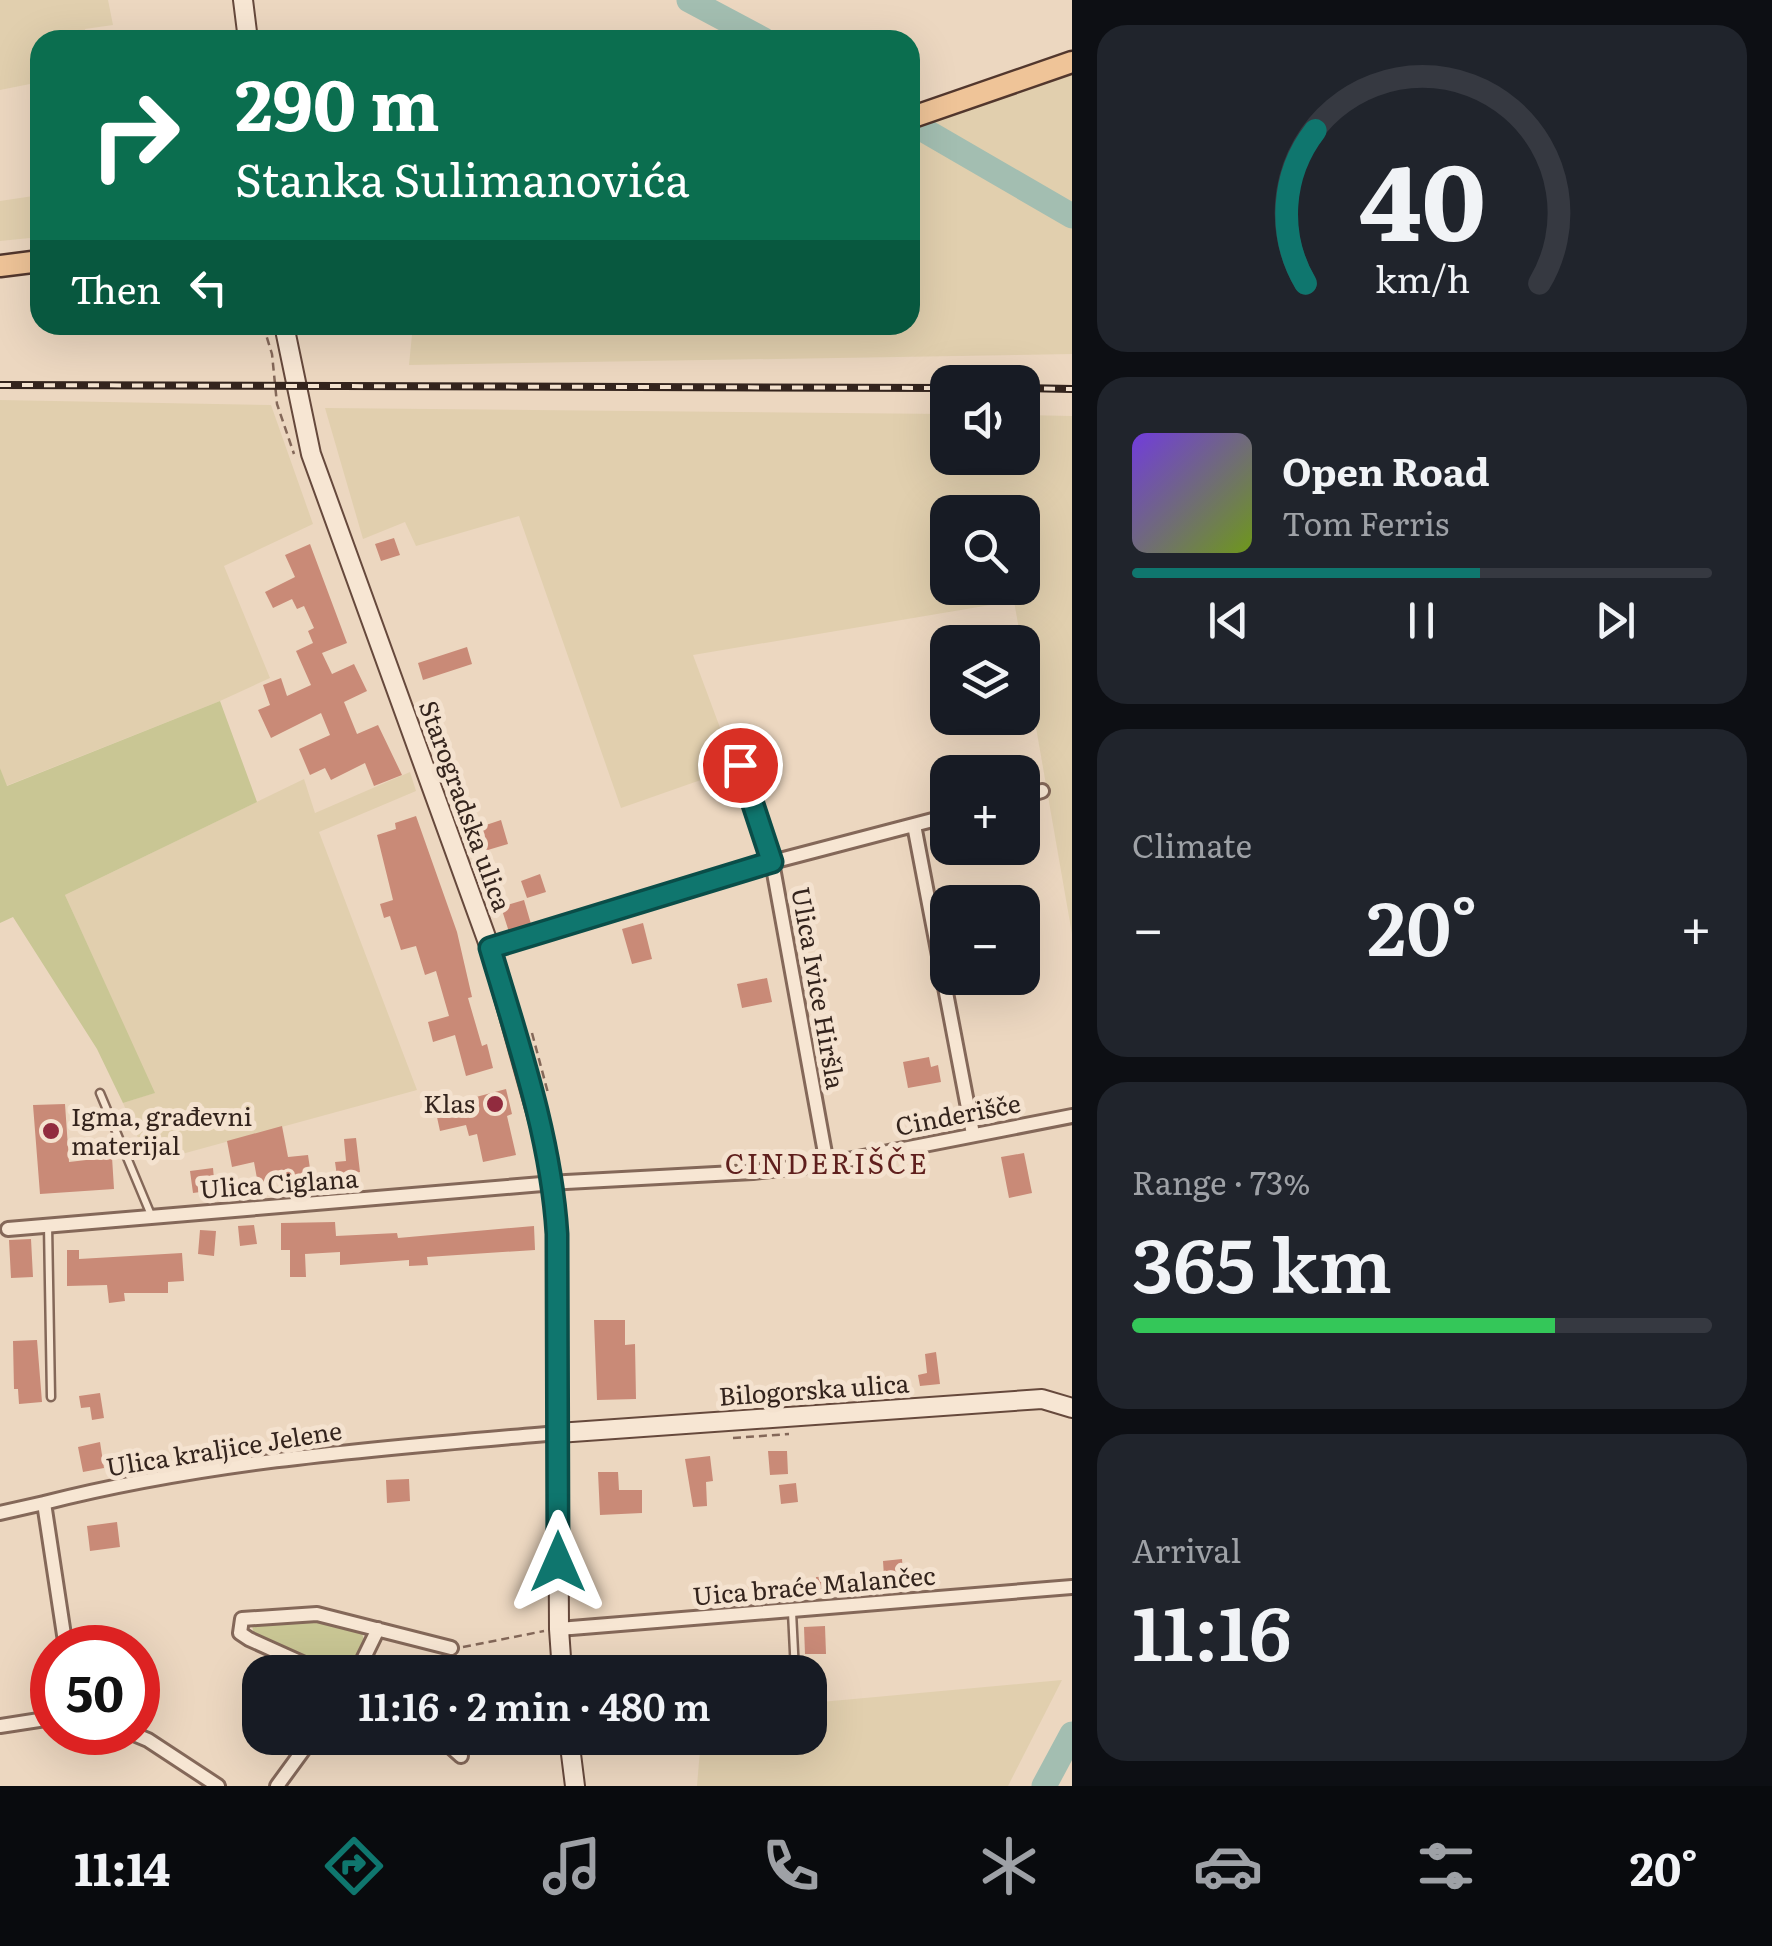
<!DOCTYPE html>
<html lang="en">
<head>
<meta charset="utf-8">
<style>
  :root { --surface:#171b24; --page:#20242c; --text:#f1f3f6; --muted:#9ea1a6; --line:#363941; --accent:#0f766e }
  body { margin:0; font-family:Literata,serif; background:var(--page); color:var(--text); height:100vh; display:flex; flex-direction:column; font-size:38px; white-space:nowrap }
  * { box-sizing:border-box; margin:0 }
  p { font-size:32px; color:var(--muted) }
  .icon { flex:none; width:55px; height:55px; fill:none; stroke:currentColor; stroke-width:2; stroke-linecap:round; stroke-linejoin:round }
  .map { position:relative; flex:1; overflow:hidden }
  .details { display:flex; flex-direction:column; gap:25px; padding:25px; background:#0d0f14; width:700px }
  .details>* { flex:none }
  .guide { position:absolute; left:30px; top:30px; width:890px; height:305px; border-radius:30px; box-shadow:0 10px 40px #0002; background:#0b6e4f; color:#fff; overflow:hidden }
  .fabs { position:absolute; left:930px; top:365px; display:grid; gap:20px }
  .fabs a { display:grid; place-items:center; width:110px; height:110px; border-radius:20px; background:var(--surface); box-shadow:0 10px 40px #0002; font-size:50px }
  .speed { position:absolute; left:30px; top:1625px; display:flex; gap:20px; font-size:50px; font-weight:700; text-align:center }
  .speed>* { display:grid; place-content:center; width:130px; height:130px; border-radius:50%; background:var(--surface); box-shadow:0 10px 40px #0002; line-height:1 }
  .speed .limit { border:15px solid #d22; background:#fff; color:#111 }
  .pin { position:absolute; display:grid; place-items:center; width:85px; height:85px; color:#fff; margin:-42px; border:5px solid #fff; border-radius:50%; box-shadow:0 2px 10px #0007 }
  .me { position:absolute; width:110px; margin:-55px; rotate:0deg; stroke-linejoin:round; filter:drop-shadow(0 0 8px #0008) }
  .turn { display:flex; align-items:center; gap:35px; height:210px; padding:0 40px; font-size:45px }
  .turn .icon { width:130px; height:130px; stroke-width:2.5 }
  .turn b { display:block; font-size:70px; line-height:85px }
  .then { display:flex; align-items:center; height:95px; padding:0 40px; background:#0003; gap:20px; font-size:38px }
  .big { font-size:75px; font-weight:600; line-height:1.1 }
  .details .card { flex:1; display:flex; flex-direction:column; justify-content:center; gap:15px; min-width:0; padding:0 35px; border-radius:30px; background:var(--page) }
  .details .dial { align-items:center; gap:0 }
  .dial svg { height:260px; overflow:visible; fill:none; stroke:var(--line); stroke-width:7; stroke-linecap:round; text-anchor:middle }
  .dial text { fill:var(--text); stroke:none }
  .song { display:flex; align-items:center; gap:30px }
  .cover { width:120px; height:120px; border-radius:15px; background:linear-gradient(135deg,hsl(260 70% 55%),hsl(80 70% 35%)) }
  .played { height:10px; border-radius:5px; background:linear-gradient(90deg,var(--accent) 60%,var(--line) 60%) }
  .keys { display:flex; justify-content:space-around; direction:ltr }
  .heat { display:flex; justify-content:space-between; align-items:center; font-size:55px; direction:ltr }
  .charge { height:15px; border-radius:8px; background:linear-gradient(90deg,#34c759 73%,var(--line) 0) }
  .trip { position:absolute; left:242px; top:1655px; width:585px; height:100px; border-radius:30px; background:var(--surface); box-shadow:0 10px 40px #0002; font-weight:600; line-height:100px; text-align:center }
  .dock { display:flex; height:160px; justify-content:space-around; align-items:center; background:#090b0e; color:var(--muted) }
  .dock .icon { width:70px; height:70px }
  .dock .on { color:var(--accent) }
  .dock b { font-size:45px; color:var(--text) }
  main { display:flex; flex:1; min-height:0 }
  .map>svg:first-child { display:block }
  .farmland { fill:#e1cfae; fill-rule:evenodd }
  .green { fill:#c9c694 }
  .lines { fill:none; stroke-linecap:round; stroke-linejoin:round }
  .river { stroke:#a3beb1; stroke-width:25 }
  .building { fill:#c98a77 }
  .lane-casing { stroke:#846859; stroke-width:11 }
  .street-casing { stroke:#846859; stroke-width:18 }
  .secondary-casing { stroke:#66493c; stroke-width:22 }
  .primary-casing { stroke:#52372d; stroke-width:25 }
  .path { stroke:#846859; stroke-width:2.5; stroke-dasharray:8 5; stroke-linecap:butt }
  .lane { stroke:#f7e6d3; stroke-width:6 }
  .street { stroke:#f7e6d3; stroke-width:12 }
  .secondary { stroke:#f7e6d3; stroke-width:18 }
  .primary { stroke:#efc498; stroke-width:20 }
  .rail-casing { stroke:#34241d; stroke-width:8 }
  .rail { stroke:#f4e2cf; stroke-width:4; stroke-dasharray:11; stroke-linecap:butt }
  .route-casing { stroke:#0a4d48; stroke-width:25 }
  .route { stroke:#0f766e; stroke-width:18 }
  .poi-dot { fill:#912b3e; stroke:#f4e2cf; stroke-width:4 }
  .labels { text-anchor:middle; stroke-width:10; stroke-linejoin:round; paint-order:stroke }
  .street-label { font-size:25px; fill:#34241d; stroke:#f4e2cf }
  .poi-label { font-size:25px; fill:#34241d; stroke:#f4e2cf; text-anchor:end }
  .neighbourhood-label { font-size:28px; letter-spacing:2.5px; fill:#5f1f1d; stroke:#f4e2cf }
</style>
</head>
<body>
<main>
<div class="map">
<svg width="1072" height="1786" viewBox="0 0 1072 1786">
  <rect width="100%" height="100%" fill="#ecd7c0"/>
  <path class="farmland" d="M0,0H108L113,25L85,29L87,40H40V82L0,90Z
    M1072,73V354L409,365L413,325H910V126Z
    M40,195V237L0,241V201Z
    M0,400L271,405L313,524L224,566L270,678L220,701L6,786L0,768Z
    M325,408L947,414L948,458H1022L1023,415L1072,416V934L1014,601L693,655L735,768L621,808L519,516L416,546L405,522L363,539ZM948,512H1022V588H948Z
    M410,772L416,791L319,832L417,1090L149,1163L123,1103L154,1093L65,895L304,779L315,813Z
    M1062,1680L1008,1786H697L701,1738H810V1703Z"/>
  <path class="green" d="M220,701L257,802L65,895L155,1093L123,1103L97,1049L13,917L0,923V768L7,786Z
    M281,1622H314L362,1633L364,1640L351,1669L346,1672L254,1635L252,1626Z"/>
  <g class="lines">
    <path class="river" d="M689,0L764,40
      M910,122L1072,216
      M1044,1786L1072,1734"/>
  </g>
  <path class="building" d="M394,538L400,555L381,561L375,544Z
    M310,544L347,643L322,653L332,674L354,664L367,691L344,702L357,734L378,725L402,775L374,786L365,763L331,780L325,768L310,775L299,749L330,735L321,713L271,738L258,710L270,705L263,685L281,678L287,696L311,685L296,651L313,643L308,631L314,628L304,606L297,609L292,599L273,608L265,592L295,577L285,555Z
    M467,647L472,664L423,680L418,663Z
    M416,816L457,932L472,997L468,998L482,1046L487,1044L493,1068L466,1076L455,1035L433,1042L428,1022L449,1016L436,971L425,975L416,946L401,950L390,916L384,918L380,904L393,900L377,835L396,829L395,823Z
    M501,820L508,844L481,852L474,829Z
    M540,874L546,892L527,898L521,881Z
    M524,900L531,924L509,932L501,907Z
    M643,923L652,959L632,964L622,929Z
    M767,978L772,1002L742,1008L737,984Z
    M929,1057L931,1067L938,1065L941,1082L908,1088L903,1062Z
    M506,1089L512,1114L507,1116L516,1155L483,1162L477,1134L469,1136L466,1125L440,1131L435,1108Z
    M65,1104L69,1162L112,1157L114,1189L40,1194L33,1105Z
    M282,1126L288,1157L308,1155L312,1182L291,1184V1178L258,1184L254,1162L232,1167L227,1141Z
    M356,1138L360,1172L337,1176L335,1162L346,1161L344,1139Z
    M1024,1153L1032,1193L1009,1198L1001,1157Z
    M213,1168L215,1190L193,1193L190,1171Z
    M335,1222L336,1236L397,1233L398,1238L534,1226L535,1250L427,1257L428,1265L409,1266V1260L340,1265V1252L305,1254L306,1277H290V1250H281V1223Z
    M254,1225L257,1244L240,1246L238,1226Z
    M200,1230L216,1231L214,1256L198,1254Z
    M31,1239L33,1277L11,1278L9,1240Z
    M67,1250H79V1259L182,1253L184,1281L168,1282V1293H124L125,1301L109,1303L107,1285L67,1286Z
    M594,1320H625V1345L635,1344L636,1399L597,1400Z
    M37,1340L42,1402L19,1404L18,1389H14L13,1341Z
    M936,1352L940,1384L920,1386L918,1375L927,1373L925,1354Z
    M100,1393L104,1418L92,1420L90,1407L81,1408L79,1396Z
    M100,1442L104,1468L83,1472L78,1447Z
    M768,1451H787L788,1474L770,1475Z
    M710,1456L713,1481L706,1482L707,1506L693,1507L685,1459Z
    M598,1472H618L619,1490H642V1513L600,1515Z
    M409,1479L410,1501L387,1503L386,1480Z
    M796,1483L798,1502L781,1504L779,1485Z
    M117,1522L120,1547L90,1551L87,1526Z
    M902,1559L904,1590L885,1592L883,1561Z
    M833,1576L834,1595L816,1596V1577Z
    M825,1626L826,1654H805L804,1627Z"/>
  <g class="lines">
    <defs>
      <path id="lane" d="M100,1093L151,1215
        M48,1225L51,1397
        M792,1612L795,1672"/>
      <path id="street" d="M740,765L772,862L827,1164
        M1022,797L1042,791
        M914,825L973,1134
        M490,948L772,862L948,816
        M8,1229L566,1182L753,1172L827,1164L1072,1116
        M0,1513L44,1503
        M559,1629L1072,1587
        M66,1648L44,1503C212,1460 386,1448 558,1433
        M322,1672L249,1639L240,1633L242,1619L317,1614L451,1648
        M357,1672L378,1629
        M0,1726L52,1718
        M129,1732L148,1740L218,1786
        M441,1738L461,1756
        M277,1786L312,1738"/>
      <path id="secondary" d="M243,0L248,40
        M284,325L311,454L490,948L541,1130L553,1184L557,1234L559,1629L562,1672
        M558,1433L1042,1399L1072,1408
        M569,1738L575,1786"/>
      <path id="primary" d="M910,118L1072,62
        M0,266L40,261"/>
    </defs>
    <use href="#lane" class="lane-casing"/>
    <use href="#street" class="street-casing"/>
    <use href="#secondary" class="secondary-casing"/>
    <use href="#primary" class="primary-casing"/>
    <path class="path" d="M263,325L272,354L277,404L294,454
      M532,1033L548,1093
      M733,1438L789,1434
      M463,1647L544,1631"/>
    <use href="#lane" class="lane"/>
    <use href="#street" class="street"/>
    <use href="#secondary" class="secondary"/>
    <use href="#primary" class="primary"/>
    <defs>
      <path id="rail" d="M0,385L948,388
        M1022,388L1072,389"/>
    </defs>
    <use href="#rail" class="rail-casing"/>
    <use href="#rail" class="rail"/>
  </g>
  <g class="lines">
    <defs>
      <path id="route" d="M558,1562L557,1234C551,1137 518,1042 490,948L772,862L740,765"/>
    </defs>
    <use href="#route" class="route-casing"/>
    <use href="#route" class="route"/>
  </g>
  <g class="poi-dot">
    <circle cx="495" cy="1104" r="10"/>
    <circle cx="51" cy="1131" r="10"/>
  </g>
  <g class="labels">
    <g class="street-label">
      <text transform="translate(465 806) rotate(70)" y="9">Starogradska ulica</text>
      <text transform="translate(818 988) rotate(80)" y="9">Ulica Ivice Hiršla</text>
      <text transform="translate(958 1115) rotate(-11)" y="9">Cinderišče</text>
      <text transform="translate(279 1184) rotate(-4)" y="9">Ulica Ciglana</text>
      <text transform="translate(814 1390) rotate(-4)" y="9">Bilogorska ulica</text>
      <text transform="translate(224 1449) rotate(-9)" y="9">Ulica kraljice Jelene</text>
      <text transform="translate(814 1586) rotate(-5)" y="9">Uica braće Malančec</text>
    </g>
    <g class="poi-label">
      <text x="475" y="1113">Klas</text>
      <text x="71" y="1126" text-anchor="start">Igma, građevni<tspan x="71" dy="29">materijal</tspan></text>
    </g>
    <g class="neighbourhood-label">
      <text x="827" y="1174">CINDERIŠČE</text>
    </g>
  </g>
</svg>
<div class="fabs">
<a><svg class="icon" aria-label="sound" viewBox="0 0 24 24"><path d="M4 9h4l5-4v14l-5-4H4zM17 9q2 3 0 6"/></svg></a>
<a><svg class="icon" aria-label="search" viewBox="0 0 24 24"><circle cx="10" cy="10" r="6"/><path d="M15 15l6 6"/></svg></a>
<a><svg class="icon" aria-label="layers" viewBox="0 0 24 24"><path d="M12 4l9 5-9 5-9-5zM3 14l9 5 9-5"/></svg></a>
<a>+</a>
<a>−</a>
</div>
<div class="speed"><div class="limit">50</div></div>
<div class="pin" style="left:740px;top:765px;background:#d93025"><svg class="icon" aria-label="arrive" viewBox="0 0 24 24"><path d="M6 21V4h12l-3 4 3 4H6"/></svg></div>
<svg class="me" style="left:558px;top:1562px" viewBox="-20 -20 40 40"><path d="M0-17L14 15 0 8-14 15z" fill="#0f766e" stroke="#fff" stroke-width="4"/></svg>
<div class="trip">11:16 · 2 min · 480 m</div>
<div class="guide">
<div class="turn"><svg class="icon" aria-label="right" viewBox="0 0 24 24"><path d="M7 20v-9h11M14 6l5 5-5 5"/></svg><div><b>290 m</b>Stanka Sulimanovića</div></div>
<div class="then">Then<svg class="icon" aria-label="left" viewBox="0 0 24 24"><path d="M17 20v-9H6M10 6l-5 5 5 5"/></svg></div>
</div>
</div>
<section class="details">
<div class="card dial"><svg viewBox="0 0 100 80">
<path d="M14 69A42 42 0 1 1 86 69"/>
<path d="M14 69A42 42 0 0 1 17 22" stroke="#0f766e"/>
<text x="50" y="56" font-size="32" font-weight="700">40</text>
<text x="50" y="72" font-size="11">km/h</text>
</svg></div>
<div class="card">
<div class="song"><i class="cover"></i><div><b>Open Road</b><p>Tom Ferris</p></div></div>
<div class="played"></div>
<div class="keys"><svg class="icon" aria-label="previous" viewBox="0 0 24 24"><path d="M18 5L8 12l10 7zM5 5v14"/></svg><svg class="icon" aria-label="pause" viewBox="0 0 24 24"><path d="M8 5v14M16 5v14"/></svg><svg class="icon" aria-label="next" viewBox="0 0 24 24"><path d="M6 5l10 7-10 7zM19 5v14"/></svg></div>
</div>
<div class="card"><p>Climate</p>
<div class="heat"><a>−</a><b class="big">20°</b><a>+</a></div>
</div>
<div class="card"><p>Range · 73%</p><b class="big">365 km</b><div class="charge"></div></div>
<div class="card"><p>Arrival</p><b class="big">11:16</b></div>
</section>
</main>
<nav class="dock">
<b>11:14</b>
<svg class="icon on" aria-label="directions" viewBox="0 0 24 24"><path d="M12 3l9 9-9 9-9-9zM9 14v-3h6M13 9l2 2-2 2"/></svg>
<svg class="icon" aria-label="music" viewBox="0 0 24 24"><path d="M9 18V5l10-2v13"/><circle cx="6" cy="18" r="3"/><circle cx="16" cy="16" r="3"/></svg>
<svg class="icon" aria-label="phone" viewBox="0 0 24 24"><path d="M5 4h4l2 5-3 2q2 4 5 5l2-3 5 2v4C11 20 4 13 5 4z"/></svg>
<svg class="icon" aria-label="climate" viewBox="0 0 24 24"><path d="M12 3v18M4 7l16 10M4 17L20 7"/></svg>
<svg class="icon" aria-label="car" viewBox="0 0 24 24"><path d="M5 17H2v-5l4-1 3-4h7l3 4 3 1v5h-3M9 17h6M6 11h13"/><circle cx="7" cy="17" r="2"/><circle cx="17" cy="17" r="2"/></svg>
<svg class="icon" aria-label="filters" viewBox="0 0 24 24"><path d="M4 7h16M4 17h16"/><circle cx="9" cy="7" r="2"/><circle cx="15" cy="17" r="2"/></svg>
<b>20°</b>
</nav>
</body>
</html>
